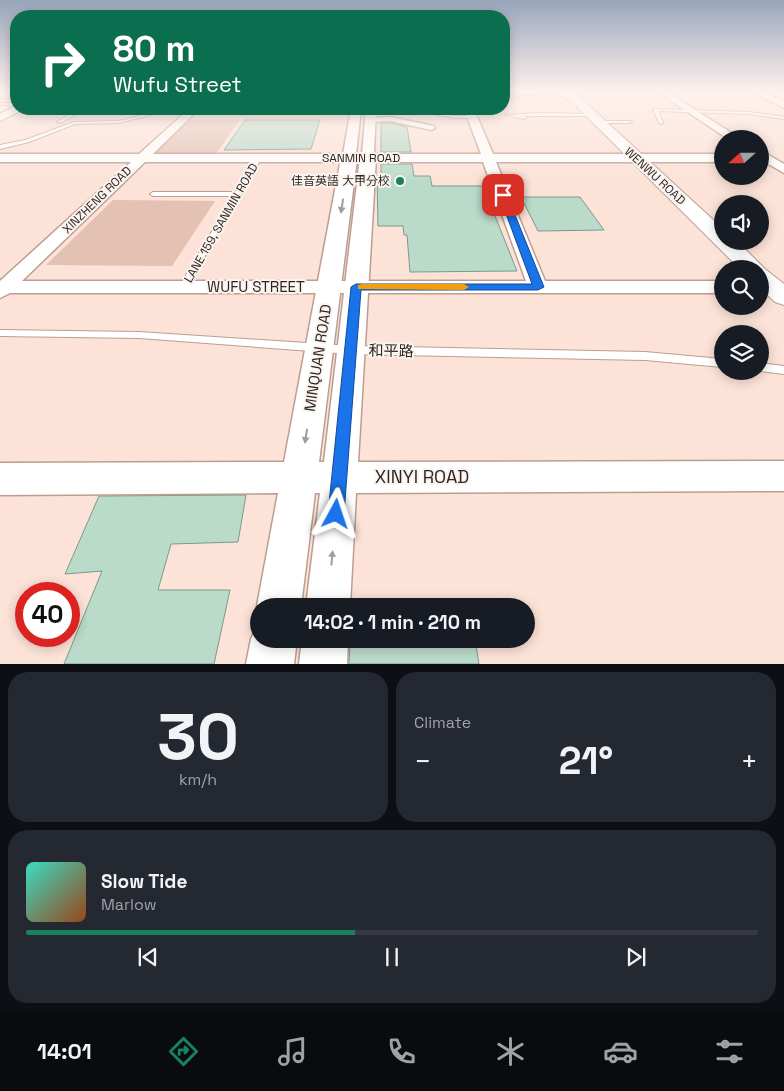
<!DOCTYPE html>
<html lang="en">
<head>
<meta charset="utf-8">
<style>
  :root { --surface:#171b24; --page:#242831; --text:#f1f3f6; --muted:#9ea1a6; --line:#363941; --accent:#16825f }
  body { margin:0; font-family:"Space Grotesk","Noto Sans TC",sans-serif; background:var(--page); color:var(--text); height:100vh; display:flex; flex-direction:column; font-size:19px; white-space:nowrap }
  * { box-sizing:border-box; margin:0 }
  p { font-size:16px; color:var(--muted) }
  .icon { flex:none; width:28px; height:28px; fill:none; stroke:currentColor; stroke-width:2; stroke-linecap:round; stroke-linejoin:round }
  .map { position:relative; height:664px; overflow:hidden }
  .sheet { display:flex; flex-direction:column; gap:8px; padding:8px; background:#0d0f14; flex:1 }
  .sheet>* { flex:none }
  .hud { position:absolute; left:10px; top:10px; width:500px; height:105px; border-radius:20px; box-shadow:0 2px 12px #0003; background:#0b6e4f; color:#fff; overflow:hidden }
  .needle { width:32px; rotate:249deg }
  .buttons { position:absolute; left:714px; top:130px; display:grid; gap:10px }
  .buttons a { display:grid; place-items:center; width:55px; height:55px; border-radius:50%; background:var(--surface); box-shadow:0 2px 12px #0003; font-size:25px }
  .speed { position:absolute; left:15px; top:582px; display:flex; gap:10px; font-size:25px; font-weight:700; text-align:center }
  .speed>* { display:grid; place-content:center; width:65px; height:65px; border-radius:50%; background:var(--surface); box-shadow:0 2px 12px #0003; line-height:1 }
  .speed .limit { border:8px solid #d22; background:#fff; color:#111 }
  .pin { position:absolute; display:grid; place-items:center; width:42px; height:42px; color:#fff; margin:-21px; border-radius:10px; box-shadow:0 2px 8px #0006 }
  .me { position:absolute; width:55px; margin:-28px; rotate:5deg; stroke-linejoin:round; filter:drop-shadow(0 0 4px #0008) }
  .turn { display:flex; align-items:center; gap:18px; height:105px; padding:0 20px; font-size:22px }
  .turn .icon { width:65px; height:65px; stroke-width:2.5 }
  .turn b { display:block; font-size:35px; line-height:42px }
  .big { font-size:38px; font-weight:800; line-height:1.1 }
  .sheet .widget { flex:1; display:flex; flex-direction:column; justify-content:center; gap:8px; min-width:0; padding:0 18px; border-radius:20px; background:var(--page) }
  .sheet .dial { align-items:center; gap:0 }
  .dial b { font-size:65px; line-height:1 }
  .song { display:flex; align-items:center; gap:15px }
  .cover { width:60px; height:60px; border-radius:8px; background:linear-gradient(135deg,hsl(170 70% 55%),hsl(20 70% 35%)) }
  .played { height:5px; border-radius:2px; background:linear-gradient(90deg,var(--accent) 45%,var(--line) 45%) }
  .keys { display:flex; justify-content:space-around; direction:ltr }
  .heat { display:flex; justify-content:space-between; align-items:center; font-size:28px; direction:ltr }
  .sheet .tiles { flex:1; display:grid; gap:8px; grid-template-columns:1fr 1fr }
  .widget:last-child { grid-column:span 2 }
  .trip { position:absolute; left:250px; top:598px; width:285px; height:50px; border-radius:25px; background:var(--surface); box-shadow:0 2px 12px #0003; font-weight:800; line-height:50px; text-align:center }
  .tabs { display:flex; height:80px; justify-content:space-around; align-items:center; background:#090b0e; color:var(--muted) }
  .tabs .icon { width:35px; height:35px }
  .tabs .active { color:var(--accent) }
  .tabs b { font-size:22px; color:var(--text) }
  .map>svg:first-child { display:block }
  .green { fill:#e3c1b3 }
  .building { fill:#badaca; stroke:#7b9a8b }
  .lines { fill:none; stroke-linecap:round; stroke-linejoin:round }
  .service-casing { stroke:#bc9e91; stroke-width:2 }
  .pedestrian-casing { stroke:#bc9e91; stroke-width:3 }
  .minor-casing { stroke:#bc9e91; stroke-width:3 }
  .tertiary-casing { stroke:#bc9e91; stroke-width:3 }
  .secondary-casing { stroke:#bc9e91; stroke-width:2 }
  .service { fill:#fff; fill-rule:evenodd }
  .pedestrian { fill:#fff; fill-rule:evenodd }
  .minor { fill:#fff; fill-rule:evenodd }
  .tertiary { fill:#fff; fill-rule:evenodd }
  .secondary { fill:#fff; fill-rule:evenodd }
  .oneway { fill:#a29d9b }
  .route { fill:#1a73e8; stroke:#114b97 }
  .slow { fill:#f59e0b }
  .poi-dot { fill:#16825f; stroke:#faf4f1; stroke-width:2 }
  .labels { text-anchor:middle; stroke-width:4; stroke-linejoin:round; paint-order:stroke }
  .far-street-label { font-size:12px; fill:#302520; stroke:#faf4f1 }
  .far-poi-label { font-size:12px; fill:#302520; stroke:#faf4f1; text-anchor:end }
  .street-label { font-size:15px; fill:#302520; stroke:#faf4f1 }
  .near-street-label { font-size:18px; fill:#302520; stroke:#faf4f1 }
</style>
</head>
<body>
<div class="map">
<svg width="784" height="664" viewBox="0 0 784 664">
  <rect width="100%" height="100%" fill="#fce2d7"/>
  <path class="green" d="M504,92H562L565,94L504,99Z
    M188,120H240L215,155H153Z
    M113,200L215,201L172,266L46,265Z"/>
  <path class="building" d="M245,120H320L311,149L224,150Z
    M381,123H390L407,127L411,152H381Z
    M381,164H412L414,176H430L432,186H483L517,271L410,272L407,235H404L403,226H378L377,176H381Z
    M521,197H580L604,230L538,231Z
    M246,495L238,542L171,544L158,590H230L214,664H64L102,571L65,574L99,496Z
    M442,639H475L479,664H349L350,645L442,642Z"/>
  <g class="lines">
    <defs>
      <path id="service" d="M0,103H16V105H0Z
        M79,109H84L61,123L57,122Z
        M167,109H174L119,123L75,124L29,142L0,149V145L25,140L74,122L119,121Z
        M407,109L455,116H472L474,117L472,118H455Z
        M653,109L749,112L784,117V119L749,114L658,111L663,123L661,124L659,123Z
        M540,113L592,114L594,115L592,116H522L527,117L525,119L506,115Z
        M599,121H630L632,122L630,123H597Z
        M256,158L261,159L187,287L183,290L180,289L179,287L233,196H153L150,194L153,192H235Z
        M0,330L139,332L351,346L645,352L722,359V367L645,360L351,354L139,338L0,336Z
        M760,363L784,366V374L760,371Z"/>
      <path id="pedestrian" d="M522,92H540L524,95L522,94Z
        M552,92H560L582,101L575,103Z
        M390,117L434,126L435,128L431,130L390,121L370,122L366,120L370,118Z"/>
      <path id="minor" d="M658,92H667L741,139H728Z
        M752,92H762L784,101V108Z
        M16,106V109H22L20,111L0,121V114Z
        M189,109H199L153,154H343L351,109H361L356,154H362L366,109H376L374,154H481L464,109H474L493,154H722V162H496L545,281H722V293H10L0,298V281L131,162H0V154H139ZM145,162H483L526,281H22Z
        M760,150L784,164V173L760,159Z"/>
      <path id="tertiary" d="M349,153L354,155L357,158L319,462H324L360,158L363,155H373L376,158L358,462L784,461V491L356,493L350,606H306L320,493H315L301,606H259V610L257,606L278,493L0,495V463L284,462L341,158L344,155Z
        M259,622V639H297L294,664H246L251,639Z
        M302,639H348L347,664H299Z"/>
      <path id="secondary" d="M562,92H574L722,228V241H737L765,269L784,284V305L775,302L760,288V269H740Z"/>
    </defs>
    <use href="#service" class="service-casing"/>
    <use href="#pedestrian" class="pedestrian-casing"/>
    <use href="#minor" class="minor-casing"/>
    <use href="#tertiary" class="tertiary-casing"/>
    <use href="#secondary" class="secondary-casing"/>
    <use href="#service" class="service"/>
    <use href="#pedestrian" class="pedestrian"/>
    <use href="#minor" class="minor"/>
    <use href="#tertiary" class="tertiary"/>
    <use href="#secondary" class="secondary"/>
  </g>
  <defs><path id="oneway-solid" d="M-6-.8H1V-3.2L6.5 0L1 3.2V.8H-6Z" transform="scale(1.25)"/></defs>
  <g class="oneway">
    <use href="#oneway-solid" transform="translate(342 206) rotate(99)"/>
    <use href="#oneway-solid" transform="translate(306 436) rotate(99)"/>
    <use href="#oneway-solid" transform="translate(332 558) rotate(-85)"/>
  </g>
  <linearGradient id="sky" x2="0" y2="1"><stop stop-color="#99a5bb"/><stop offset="0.5" stop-color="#fef2ed"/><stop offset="1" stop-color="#fef2ed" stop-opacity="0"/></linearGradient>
  <rect width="784" height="184" fill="url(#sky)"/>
  <path class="route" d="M500,193L507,195L544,287L538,290H361L344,514L342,520L336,522L330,520L328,514L351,287L356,284H532L499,195Z"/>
  <path class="slow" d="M362,284H464L469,287L464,290L358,289V285Z"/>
  <circle class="poi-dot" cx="400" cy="181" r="5"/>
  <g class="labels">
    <g class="far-street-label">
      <text x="361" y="162">SANMIN ROAD</text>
      <text transform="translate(655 176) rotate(43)" y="4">WENWU ROAD</text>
      <text transform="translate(97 200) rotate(-44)" y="4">XINZHENG ROAD</text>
      <text transform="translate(221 223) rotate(-60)" y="4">LANE 159, SANMIN ROAD</text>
    </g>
    <g class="far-poi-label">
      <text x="390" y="185">佳音英語 大甲分校</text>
    </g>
    <g class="street-label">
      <text x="256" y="292">WUFU STREET</text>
      <text transform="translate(391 351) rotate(1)" y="5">和平路</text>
      <text transform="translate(318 358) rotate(-81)" y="5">MINQUAN ROAD</text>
    </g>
    <g class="near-street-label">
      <text x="422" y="483">XINYI ROAD</text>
    </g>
  </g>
</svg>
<div class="buttons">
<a><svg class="needle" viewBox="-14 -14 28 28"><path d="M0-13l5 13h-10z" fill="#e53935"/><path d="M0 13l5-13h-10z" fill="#9ea1a6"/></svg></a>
<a><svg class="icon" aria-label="sound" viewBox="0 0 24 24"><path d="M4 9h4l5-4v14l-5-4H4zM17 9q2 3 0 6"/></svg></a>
<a><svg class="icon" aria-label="search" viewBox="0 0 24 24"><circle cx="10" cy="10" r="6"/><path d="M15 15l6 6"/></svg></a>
<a><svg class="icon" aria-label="layers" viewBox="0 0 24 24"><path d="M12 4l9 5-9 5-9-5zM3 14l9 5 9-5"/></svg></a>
</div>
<div class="speed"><div class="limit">40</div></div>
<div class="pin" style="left:503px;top:195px;background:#d93025"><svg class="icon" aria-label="arrive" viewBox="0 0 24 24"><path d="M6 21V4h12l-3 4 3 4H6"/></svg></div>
<svg class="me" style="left:336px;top:514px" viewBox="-20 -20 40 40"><path d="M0-17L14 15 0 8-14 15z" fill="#1a73e8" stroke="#fff" stroke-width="4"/></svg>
<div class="trip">14:02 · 1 min · 210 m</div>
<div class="hud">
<div class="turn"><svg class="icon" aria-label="right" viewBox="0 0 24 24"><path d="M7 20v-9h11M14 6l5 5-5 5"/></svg><div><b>80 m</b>Wufu Street</div></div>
</div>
</div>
<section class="sheet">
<div class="tiles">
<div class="widget dial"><b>30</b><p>km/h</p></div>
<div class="widget"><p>Climate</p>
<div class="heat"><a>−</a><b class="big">21°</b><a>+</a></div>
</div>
<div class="widget">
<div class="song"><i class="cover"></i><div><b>Slow Tide</b><p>Marlow</p></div></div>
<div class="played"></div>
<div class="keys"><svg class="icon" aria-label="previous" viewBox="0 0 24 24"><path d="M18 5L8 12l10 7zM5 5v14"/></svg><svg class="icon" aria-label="pause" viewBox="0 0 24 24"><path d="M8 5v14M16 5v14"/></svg><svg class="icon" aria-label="next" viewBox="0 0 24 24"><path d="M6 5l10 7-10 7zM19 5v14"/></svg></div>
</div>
</div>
</section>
<nav class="tabs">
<b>14:01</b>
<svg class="icon active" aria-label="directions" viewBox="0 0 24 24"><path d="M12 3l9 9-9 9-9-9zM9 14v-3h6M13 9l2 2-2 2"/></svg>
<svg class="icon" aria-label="music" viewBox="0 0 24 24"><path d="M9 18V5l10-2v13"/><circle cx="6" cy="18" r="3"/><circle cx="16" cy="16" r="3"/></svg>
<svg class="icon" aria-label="phone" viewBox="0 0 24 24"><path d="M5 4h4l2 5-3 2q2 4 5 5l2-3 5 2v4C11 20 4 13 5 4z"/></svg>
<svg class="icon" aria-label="climate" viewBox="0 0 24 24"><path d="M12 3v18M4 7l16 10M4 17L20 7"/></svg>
<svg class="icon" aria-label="car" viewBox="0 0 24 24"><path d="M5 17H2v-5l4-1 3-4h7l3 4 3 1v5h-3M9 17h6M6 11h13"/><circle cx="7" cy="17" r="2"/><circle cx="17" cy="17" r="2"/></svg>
<svg class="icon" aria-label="filters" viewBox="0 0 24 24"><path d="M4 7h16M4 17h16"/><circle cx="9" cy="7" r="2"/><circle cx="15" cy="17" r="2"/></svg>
</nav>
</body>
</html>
